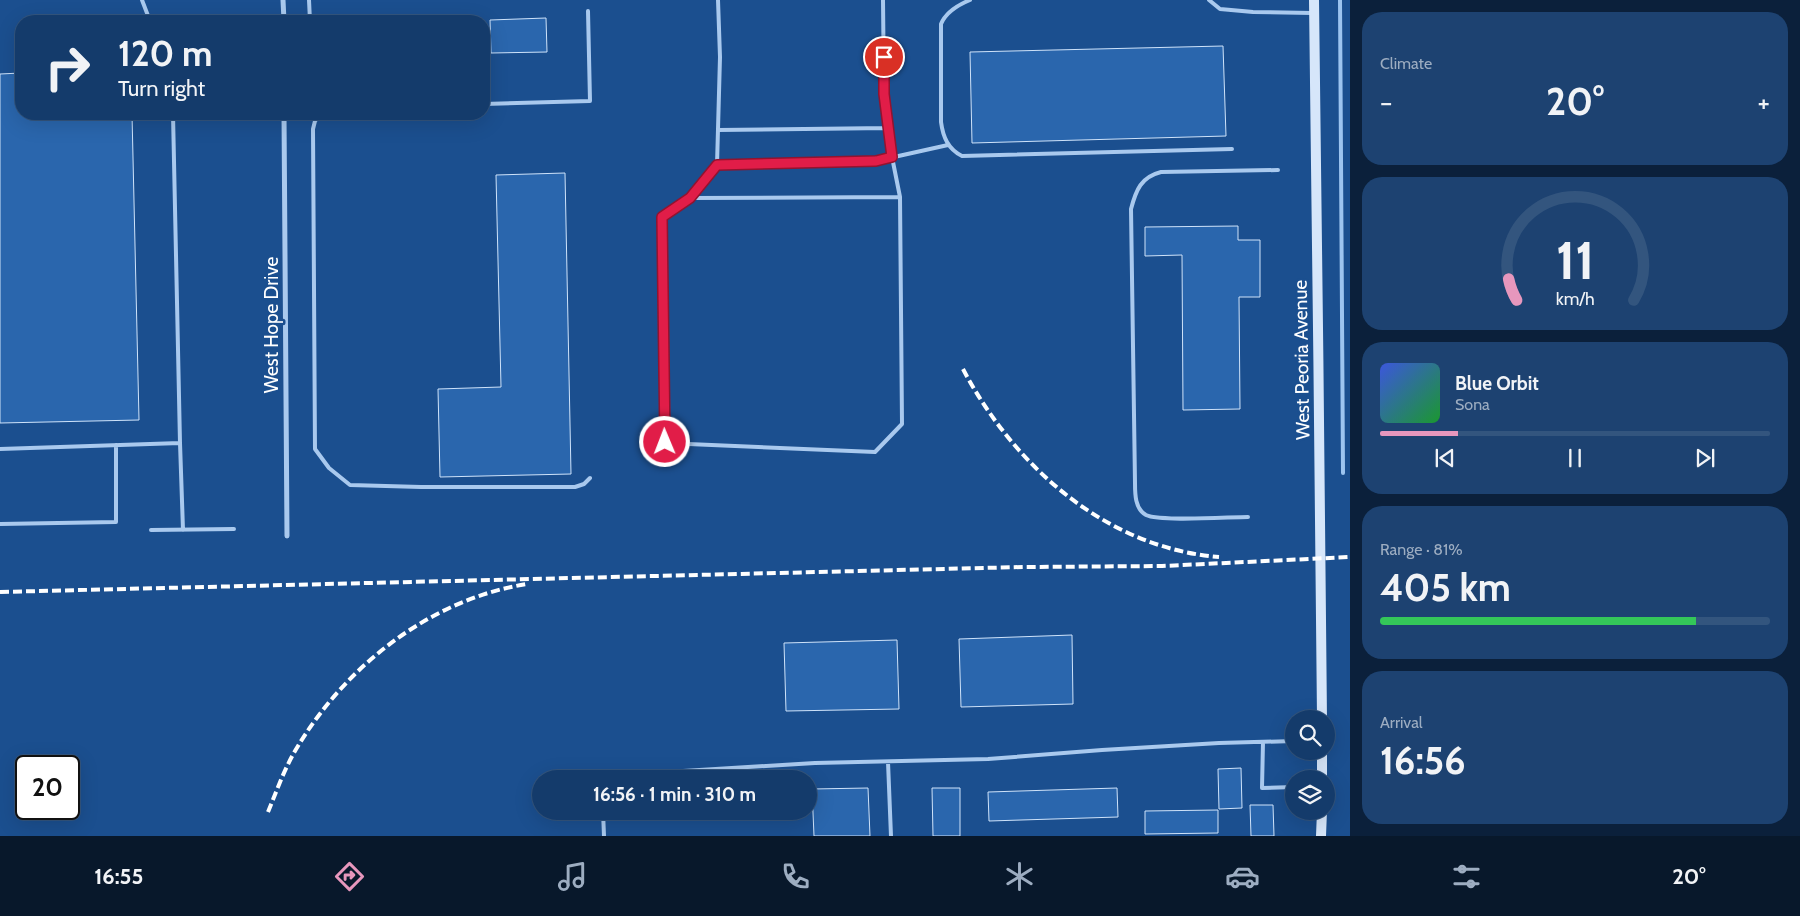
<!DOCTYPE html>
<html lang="en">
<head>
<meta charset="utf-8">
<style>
  :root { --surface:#143b6b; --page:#1d4271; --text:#f1f3f6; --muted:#9dadc1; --line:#33557e; --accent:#e797bd }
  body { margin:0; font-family:Cabin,sans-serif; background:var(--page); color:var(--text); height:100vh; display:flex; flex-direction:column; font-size:19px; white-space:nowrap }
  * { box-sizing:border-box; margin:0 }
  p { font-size:16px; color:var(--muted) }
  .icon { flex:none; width:28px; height:28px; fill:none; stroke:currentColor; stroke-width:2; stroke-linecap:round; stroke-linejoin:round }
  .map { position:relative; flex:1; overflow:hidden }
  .details { display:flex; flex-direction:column; gap:12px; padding:12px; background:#0b203b; width:450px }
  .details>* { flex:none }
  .hud { position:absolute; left:15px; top:15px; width:475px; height:105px; border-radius:20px; box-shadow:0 5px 20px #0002,0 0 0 1px var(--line); background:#143b6b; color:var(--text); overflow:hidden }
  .fabs { position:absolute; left:1285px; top:710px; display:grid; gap:10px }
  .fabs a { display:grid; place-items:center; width:50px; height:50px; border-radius:50%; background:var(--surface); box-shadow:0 5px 20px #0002,0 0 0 1px var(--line); font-size:25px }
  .speed { position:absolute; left:15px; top:755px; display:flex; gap:10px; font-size:25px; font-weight:700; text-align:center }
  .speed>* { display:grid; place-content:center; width:65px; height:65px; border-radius:50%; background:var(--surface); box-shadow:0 5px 20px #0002,0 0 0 1px var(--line); line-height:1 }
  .speed .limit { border:2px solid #111; border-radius:8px; background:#fff; color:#111 }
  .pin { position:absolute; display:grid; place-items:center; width:42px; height:42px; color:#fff; margin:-21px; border:2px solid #fff; border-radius:50%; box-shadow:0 1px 5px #0007 }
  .me { position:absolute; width:55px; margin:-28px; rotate:359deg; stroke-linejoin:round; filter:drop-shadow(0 0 4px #0008) }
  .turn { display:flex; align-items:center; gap:18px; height:105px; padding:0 20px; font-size:22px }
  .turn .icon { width:65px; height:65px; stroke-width:2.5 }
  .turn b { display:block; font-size:35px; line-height:42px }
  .big { font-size:38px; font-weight:700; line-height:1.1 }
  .details .tile { flex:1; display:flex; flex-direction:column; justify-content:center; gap:8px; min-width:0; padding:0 18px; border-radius:20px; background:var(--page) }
  .details .dial { align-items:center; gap:0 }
  .dial svg { height:130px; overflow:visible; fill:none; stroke:var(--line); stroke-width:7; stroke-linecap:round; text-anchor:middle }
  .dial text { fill:var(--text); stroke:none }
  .song { display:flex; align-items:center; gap:15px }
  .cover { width:60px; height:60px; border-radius:8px; background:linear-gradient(135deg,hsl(230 70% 55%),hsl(130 70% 35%)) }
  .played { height:5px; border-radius:2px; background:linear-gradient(90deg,var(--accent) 20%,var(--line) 20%) }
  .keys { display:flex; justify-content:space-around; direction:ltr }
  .heat { display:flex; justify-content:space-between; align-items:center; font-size:28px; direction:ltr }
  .charge { height:8px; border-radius:4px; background:linear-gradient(90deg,#34c759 81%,var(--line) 0) }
  .trip { position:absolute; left:532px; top:770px; width:285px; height:50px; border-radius:25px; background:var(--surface); box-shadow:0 5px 20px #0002,0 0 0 1px var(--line); font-weight:700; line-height:50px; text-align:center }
  .tabs { display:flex; height:80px; justify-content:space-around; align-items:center; background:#08182b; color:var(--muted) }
  .tabs .icon { width:35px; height:35px }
  .tabs .active { color:var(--accent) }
  .tabs b { font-size:22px; color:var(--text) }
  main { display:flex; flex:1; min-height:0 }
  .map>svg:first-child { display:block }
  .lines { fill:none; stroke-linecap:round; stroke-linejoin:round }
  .stream { stroke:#9cc4f0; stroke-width:4 }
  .building { fill:#2a66ad; stroke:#cfe3fa }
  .service { stroke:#a9c9ee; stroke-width:4 }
  .minor { stroke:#a9c9ee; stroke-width:5 }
  .secondary { stroke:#d6e6fa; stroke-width:10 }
  .rail { stroke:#fff; stroke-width:4; stroke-dasharray:9 4; stroke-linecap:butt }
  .route-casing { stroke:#92132f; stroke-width:12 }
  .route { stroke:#e11d48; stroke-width:9 }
  .labels { text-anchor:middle; stroke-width:5; stroke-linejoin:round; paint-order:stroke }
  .street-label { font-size:19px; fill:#fff; stroke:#1b4f8f }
</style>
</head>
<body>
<main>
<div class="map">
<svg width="1350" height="836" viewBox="0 0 1350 836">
  <rect width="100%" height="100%" fill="#1b4f8f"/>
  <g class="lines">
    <path class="stream" d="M1340,0L1343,473"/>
  </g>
  <path class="building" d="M546,18L547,52L491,53L490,20Z
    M1223,46L1226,136L972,143L970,52Z
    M21,73V114H132L139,420L0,423V74Z
    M565,173L571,474L440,477L438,389L501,387L496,175Z
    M1238,226V240H1260V297H1239L1240,409L1183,410L1182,255L1145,256V227Z
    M1072,635L1073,704L961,707L959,639Z
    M897,640L899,709L786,711L784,643Z
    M1241,768L1242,808L1219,809L1218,769Z
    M868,788L870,836H814L812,789Z
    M932,788H960V836H933Z
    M1117,788L1118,817L989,821L988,792Z
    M1250,805H1273L1274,836H1251Z
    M1218,810V833L1145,834V811Z"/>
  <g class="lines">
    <path class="service" d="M142,0L150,21
      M309,0L310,21
      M718,0L720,57L717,165L876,161L948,145
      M883,0L884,94L892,157L900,197L902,424L875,452L665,443L662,217L690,198L900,197
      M970,0C958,5 946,12 941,24V122C943,137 948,149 962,156L1232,149
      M1209,0L1220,9L1253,12L1312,13
      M484,104L590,101L588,11
      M321,114L315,121L313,129L315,449L329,468L350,485L421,487H575L584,484L590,478
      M718,130L888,128
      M690,198L717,165
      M180,443L183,530
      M0,449L180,443L173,114
      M1248,517C1229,517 1160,522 1146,515C1135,509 1135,494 1135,483L1131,209C1136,190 1141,177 1161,172L1278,170
      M0,524L116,522V445
      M151,530L234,529
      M1263,742L1262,788L1294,787
      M888,762L891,836
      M602,779V776L815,763L988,759L1102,750L1219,743L1294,741
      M603,811L604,836"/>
    <path class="minor" d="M283,0L284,21
      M284,114L287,536"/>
    <path class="secondary" d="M1314,0C1316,240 1321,479 1322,719
      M1322,779V751
      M1321,836L1322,811"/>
    <path class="rail" d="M963,369C1014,466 1106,548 1219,557
      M0,592L1023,567L1162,566L1350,557
      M268,812C277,790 285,767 298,746C347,665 431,599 527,584"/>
  </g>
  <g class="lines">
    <defs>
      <path id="route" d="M665,442L662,217L690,198L717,165L876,161L892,157L884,94V57"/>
    </defs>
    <use href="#route" class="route-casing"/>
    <use href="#route" class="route"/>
  </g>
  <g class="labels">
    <g class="street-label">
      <text transform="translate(271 325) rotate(-90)" y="7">West Hope Drive</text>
      <text transform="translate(1301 360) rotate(-91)" y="7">West Peoria Avenue</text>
    </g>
  </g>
</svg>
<div class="fabs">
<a><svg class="icon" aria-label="search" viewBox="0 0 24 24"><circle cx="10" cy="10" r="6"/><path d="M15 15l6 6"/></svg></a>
<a><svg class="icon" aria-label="layers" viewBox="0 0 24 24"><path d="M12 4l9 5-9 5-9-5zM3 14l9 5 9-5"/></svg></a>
</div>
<div class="speed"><div class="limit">20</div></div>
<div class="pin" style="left:884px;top:57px;background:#d93025"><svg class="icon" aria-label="arrive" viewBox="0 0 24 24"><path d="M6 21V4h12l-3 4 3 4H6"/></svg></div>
<svg class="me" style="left:665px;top:442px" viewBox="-20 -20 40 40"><circle r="17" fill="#e11d48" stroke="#fff" stroke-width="3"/><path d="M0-11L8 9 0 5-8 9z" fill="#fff"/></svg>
<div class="trip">16:56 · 1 min · 310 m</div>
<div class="hud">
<div class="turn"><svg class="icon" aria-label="right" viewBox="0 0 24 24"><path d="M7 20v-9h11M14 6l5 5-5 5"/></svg><div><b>120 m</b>Turn right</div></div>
</div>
</div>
<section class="details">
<div class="tile"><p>Climate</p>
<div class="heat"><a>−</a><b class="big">20°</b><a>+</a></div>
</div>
<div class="tile dial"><svg viewBox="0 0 100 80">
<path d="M14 69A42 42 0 1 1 86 69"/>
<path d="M14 69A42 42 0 0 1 9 56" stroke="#e797bd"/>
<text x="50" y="56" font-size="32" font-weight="700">11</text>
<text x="50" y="72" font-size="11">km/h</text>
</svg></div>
<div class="tile">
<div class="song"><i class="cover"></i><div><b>Blue Orbit</b><p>Sona</p></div></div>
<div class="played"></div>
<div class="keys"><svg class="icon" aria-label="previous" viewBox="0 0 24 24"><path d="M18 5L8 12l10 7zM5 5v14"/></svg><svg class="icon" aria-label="pause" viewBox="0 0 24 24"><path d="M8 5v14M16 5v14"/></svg><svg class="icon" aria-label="next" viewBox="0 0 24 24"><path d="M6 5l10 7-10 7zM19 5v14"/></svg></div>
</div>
<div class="tile"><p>Range · 81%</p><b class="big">405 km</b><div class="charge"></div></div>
<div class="tile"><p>Arrival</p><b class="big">16:56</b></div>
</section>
</main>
<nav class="tabs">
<b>16:55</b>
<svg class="icon active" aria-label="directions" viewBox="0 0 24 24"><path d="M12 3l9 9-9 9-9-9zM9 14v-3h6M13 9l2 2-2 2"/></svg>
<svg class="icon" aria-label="music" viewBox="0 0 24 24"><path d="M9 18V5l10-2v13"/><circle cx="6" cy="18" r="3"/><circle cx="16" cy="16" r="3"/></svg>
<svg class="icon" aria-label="phone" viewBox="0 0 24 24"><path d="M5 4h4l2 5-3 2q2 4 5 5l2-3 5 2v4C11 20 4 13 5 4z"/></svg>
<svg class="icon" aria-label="climate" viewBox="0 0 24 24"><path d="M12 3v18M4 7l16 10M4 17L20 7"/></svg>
<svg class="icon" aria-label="car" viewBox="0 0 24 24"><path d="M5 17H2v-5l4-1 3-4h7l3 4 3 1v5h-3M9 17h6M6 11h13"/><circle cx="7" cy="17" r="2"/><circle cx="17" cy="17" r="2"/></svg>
<svg class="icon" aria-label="filters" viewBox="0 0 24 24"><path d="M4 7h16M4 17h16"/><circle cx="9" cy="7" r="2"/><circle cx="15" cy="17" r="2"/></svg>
<b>20°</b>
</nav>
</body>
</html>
